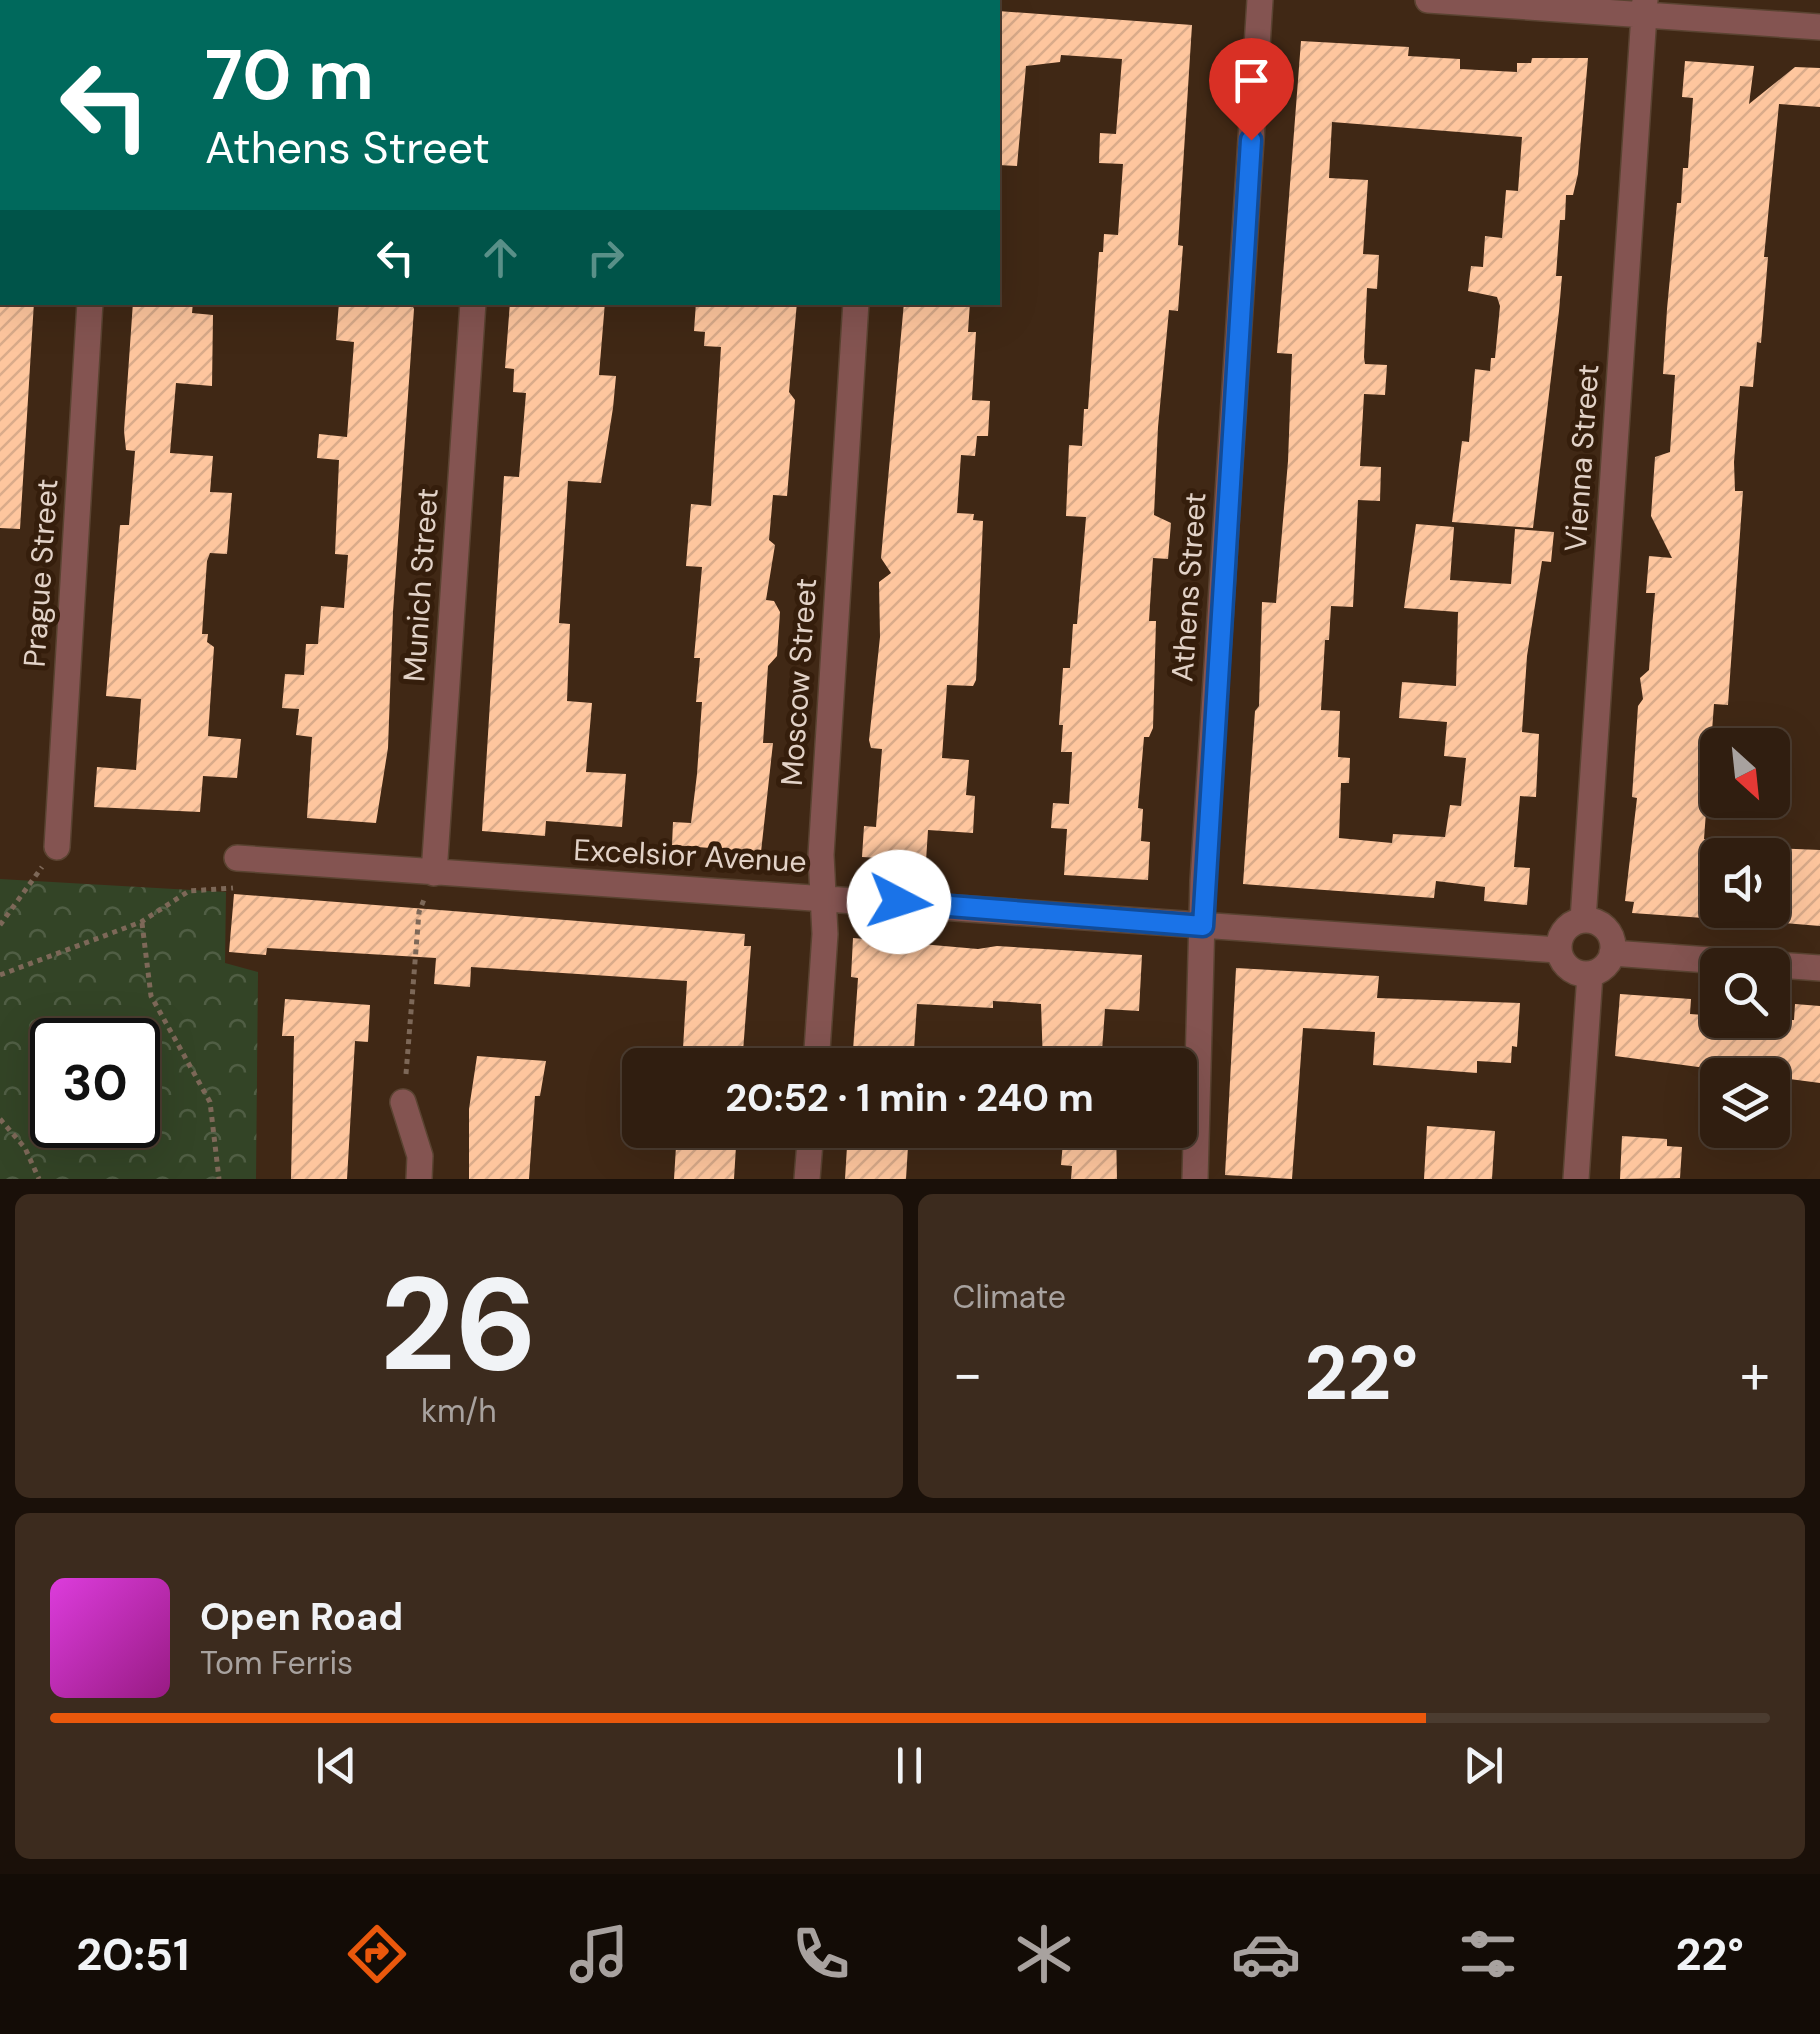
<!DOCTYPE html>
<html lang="en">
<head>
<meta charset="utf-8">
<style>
  :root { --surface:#301e10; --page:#3c2b1e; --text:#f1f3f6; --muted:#a8a29f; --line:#4b3c30; --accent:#ea580c }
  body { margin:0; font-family:"DM Sans",sans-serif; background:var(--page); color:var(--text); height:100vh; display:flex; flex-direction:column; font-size:38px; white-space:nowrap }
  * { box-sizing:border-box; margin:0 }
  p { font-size:32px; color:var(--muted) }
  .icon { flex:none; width:55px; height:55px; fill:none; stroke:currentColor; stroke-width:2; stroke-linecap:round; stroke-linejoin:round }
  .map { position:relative; height:1179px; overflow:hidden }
  .drawer { display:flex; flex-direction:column; gap:15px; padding:15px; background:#1a1009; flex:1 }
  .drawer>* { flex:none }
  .banner { position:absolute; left:0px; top:0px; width:1000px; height:305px; box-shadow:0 10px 40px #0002,0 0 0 2px var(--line); background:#00695c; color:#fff; overflow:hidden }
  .needle { width:65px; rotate:153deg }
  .tools { position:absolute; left:1700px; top:728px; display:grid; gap:20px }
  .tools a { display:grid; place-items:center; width:90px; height:90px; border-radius:15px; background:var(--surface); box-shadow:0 10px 40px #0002,0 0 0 2px var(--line); font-size:50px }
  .speed { position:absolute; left:30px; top:1018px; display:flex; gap:20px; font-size:50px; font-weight:700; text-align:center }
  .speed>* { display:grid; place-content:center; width:130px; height:130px; border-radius:50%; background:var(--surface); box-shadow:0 10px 40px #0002,0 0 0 2px var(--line); line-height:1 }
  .speed .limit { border:5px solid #111; border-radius:15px; background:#fff; color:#111 }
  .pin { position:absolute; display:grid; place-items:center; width:85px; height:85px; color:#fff; margin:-102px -42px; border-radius:50% 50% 50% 0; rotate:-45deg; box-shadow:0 0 10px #0007 }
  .pin .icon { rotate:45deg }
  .me { position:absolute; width:110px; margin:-55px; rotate:95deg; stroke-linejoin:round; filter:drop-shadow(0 0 8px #0008) }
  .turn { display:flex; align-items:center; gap:35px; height:210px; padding:0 40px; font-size:45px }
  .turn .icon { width:130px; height:130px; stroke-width:2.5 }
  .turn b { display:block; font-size:70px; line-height:85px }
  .lanes { display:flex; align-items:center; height:95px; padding:0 40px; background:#0003; justify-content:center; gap:50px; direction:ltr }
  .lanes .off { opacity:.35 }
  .big { font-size:75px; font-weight:700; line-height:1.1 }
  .drawer .card { flex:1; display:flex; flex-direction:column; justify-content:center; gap:15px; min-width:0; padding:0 35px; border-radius:15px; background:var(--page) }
  .drawer .dial { align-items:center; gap:0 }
  .dial b { font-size:130px; line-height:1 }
  .song { display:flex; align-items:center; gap:30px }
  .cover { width:120px; height:120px; border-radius:15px; background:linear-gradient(135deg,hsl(300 70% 55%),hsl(310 70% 35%)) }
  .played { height:10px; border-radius:5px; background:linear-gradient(90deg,var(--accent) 80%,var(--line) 80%) }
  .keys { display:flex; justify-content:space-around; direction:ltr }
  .heat { display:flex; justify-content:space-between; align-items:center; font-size:55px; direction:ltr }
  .drawer .tiles { flex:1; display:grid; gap:15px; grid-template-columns:1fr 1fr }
  .card:last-child { grid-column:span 2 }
  .trip { position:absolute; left:622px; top:1048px; width:575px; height:100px; border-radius:15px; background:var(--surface); box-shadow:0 10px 40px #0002,0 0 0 2px var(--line); font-weight:700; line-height:100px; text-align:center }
  .menu { display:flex; height:160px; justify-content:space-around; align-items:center; background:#130c06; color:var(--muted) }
  .menu .icon { width:70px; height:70px }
  .menu .current { color:var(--accent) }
  .menu b { font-size:45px; color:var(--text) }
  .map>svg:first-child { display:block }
  .park { fill:url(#park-crowns); fill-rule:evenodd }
  .building { fill:url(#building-hatch) }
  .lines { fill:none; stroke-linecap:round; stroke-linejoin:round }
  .minor-casing { stroke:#5a4331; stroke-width:28 }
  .path { stroke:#7d6858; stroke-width:5; stroke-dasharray:5 5; stroke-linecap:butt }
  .minor { stroke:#845451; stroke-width:25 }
  .route-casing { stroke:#114b97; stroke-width:25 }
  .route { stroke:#1a73e8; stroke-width:18 }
  .labels { text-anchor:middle; stroke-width:10; stroke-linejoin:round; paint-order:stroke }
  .street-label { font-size:30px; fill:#e2d2c7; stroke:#351e0c }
</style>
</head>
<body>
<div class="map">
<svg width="1820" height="1179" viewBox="0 0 1820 1179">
  <defs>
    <pattern id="park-crowns" width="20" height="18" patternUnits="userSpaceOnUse" patternTransform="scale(2.5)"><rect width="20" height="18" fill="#334426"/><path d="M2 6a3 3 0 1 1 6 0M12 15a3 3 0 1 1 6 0" fill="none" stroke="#505e44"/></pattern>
    <pattern id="building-hatch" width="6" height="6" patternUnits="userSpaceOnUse" patternTransform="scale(2.5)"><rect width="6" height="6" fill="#fec69e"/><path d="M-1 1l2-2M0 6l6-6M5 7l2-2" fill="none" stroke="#d9ab8a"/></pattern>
  </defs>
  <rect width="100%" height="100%" fill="#402815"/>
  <path class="park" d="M0,879L226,892L225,963L258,972L256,1179H0ZM52,1040H138V1125H52Z"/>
  <path class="building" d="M998,11L1192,25L1178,245L1183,246L1178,311L1169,310L1158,427L1154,515L1171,523L1168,559L1153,558L1149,621H1156L1153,728L1149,737H1144L1138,808L1143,809L1141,841L1150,842L1148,880L1064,875L1067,829L1051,828L1053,803L1069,804L1072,752H1061L1063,725H1059L1063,668H1070L1073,624H1077L1086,517L1066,516L1069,445L1082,446L1084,409H1088L1099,252H1103L1104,234L1118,235L1123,164L1099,163L1100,133L1116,134L1122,59L1061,55L1060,62L1026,66L1017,166L998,165Z
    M1301,41L1409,47L1408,56L1460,59V69L1517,72V63H1531L1532,58H1588L1578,174L1573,195H1566L1565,220H1560L1556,276H1562L1559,311L1533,528L1452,522L1462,441L1469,442L1475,369L1490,371L1491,358H1495L1500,306L1497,297L1468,291L1471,266L1483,267L1485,236L1502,238L1506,190L1518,191L1522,137L1332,122L1329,178L1368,180L1363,254L1379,255L1377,289L1367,288L1364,357L1365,364L1387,365L1385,395L1364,394L1360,466L1381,467L1380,501L1358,500L1353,607L1331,606L1329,640H1325L1321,710L1340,711L1338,757L1350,758L1349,783H1341L1339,838L1392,843L1393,834L1445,837L1450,805L1461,806L1466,758L1444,756L1447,722L1399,718L1402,682L1456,686L1458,612L1404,608L1416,524L1454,527L1450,580L1511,584L1515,529L1554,532L1551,562L1542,561L1527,656L1522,732L1539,734L1536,797L1520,796L1514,867L1530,868L1527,905L1484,901L1485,887L1436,881L1434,898L1243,884L1255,711L1259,706L1262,602L1276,603L1288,461L1292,354L1277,353Z
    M1685,61L1754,66L1749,104L1795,67L1820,68V107L1779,104L1764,257H1768L1761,343L1757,342L1753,387L1740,386L1734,462L1735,491H1743L1728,705L1714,704L1704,839L1718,842V919L1632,913L1634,902L1625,901L1637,798L1632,797L1638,706L1643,699L1640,678L1649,670L1652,627L1655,593H1646L1649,556L1672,558L1651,516L1655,457L1670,452L1675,375L1663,374L1667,309L1677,203H1681L1683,168H1688L1693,98L1682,97Z
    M0,302H34L20,529L0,528Z
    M133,302H193L192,313L213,315L212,386L176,383L170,453L213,456L210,492L232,493L227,554L210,553L207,561L202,634H208L207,642L214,647L208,736L241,739L237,778L203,776L200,812L94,807L97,767L136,770L141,699L106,696L120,525H129L135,451L126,450L124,431Z
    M339,302H411L414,309L393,612L388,748L376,823L307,818L312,737L296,735L299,709L282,708L285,674L304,675L306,644H318L321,606L344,608L348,555L335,554L339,460L317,458L319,434L347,437L354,342L336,340Z
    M510,302H605L599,375L616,376L613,408L601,483L568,481L559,623L570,624L567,701L592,703L586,772L626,774L622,827L546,821L545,836L482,831L504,476L519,477L526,393L513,392L514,369L505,368Z
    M696,302H797L789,392L795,400L787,496L773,495L769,540L775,545L766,600L774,601L780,612L777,656L768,666L763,743H773L761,852L672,845L673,822L691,823L697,774L702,702H696L700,658H694L702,567L686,566L691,504L711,506L721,347L704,346L705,332L694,331Z
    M904,302H970L968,332H976L972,400L990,401L988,436H977L975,456L961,455L957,513L974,514L973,520L983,521L976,680L973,686L947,685L942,758L969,760L966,795L975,796L973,833L928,830L926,861L862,857L864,826L876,827L882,749L871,748L869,740L880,637L879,582L891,573L881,558L883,535Z
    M1772,848L1820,850V926L1772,922Z
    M234,894L745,934L744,946H751L742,1065H682L687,981L471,967L470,987L434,984L436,958L267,948L266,955L229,952Z
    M853,938L978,949L997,946L1142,955L1139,1011L1105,1009L1101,1065H1043L1041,1004L993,1001V1008L917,1004L913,1065H852L858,978L851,977Z
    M1236,968L1379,976L1377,998L1520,1003L1517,1047L1512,1046L1511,1063L1477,1061V1073L1373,1065L1375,1032L1303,1028L1292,1179L1225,1175Z
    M1620,994L1691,999L1690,1014L1718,1016V1020H1794L1795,1004L1820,1006V1083L1615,1056Z
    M285,999L370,1005L368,1042L355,1041L347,1179H291L294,1036H282Z
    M477,1056L546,1061L540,1096H535L529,1179H469V1109Z
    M1427,1126L1495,1131L1492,1179H1424Z
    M677,1130H737L734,1179H674Z
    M848,1130H909L906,1179H845Z
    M1064,1130H1116L1117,1179H1071L1072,1166L1061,1165Z
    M1622,1136L1667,1139V1146L1682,1147L1680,1178L1620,1179Z"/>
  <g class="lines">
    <defs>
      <path id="minor" d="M1428,0L1820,27
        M109,2V0
        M494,2V0
        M876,2V0
        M57,847L90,302
        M237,858L1558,950
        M434,873L473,302
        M1583,920L1645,0
        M1559 947a27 27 0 1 1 54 0a27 27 0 1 1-54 0Z
        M1612,953L1820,968
        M816,1065L825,934L821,855L856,302
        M403,1102L420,1156L419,1179
        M807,1179L811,1130
        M1195,1179L1203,881L1260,0
        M1576,1179L1590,974"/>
    </defs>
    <use href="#minor" class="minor-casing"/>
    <path class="path" d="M142,923L151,996L210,1102L219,1179
      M0,925L42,867
      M0,975L141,922L189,891L233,888
      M406,1074L419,912L425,897
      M0,1119L25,1148L39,1179"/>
    <use href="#minor" class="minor"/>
  </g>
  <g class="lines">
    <defs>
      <path id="route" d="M899,902L1203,926L1251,140"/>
    </defs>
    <use href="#route" class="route-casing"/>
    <use href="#route" class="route"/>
  </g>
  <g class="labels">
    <g class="street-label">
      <text transform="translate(1582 458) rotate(-86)" y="10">Vienna Street</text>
      <text transform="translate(41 573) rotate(-86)" y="10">Prague Street</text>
      <text transform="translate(421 585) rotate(-86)" y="10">Munich Street</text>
      <text transform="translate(1189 587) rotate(-86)" y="10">Athens Street</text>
      <text transform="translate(799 682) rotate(-86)" y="10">Moscow Street</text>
      <text transform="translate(690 856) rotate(3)" y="10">Excelsior Avenue</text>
    </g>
  </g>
</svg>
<div class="tools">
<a><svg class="needle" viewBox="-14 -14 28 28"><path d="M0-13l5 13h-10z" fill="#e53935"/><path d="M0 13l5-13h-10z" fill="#a8a29f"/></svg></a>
<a><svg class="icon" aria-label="sound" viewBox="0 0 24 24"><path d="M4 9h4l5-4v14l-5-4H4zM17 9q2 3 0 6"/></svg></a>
<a><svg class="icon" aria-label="search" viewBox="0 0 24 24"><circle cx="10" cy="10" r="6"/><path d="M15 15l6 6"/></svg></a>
<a><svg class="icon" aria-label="layers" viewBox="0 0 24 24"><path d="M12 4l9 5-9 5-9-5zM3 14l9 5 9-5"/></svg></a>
</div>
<div class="speed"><div class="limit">30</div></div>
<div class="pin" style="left:1251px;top:140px;background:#d93025"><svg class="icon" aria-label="arrive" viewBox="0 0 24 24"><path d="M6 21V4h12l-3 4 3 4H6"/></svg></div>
<svg class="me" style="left:899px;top:902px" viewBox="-20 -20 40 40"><circle r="19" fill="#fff"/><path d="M0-13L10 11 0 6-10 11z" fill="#1a73e8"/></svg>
<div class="trip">20:52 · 1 min · 240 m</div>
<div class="banner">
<div class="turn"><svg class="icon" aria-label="left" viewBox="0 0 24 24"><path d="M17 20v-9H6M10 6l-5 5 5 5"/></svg><div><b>70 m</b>Athens Street</div></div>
<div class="lanes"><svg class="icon" aria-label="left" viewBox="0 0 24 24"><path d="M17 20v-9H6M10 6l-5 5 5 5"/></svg><svg class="icon off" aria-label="ahead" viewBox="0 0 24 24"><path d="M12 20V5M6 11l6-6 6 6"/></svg><svg class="icon off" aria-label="right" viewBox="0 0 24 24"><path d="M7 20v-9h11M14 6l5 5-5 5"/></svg></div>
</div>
</div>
<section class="drawer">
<div class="tiles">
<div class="card dial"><b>26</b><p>km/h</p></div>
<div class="card"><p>Climate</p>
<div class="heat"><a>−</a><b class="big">22°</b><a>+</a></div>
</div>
<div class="card">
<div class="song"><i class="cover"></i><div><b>Open Road</b><p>Tom Ferris</p></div></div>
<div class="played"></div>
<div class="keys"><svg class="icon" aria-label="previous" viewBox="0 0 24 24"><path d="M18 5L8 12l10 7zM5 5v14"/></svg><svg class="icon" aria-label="pause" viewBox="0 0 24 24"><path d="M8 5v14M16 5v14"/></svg><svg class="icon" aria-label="next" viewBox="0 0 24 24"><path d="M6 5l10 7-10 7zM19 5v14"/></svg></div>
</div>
</div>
</section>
<nav class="menu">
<b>20:51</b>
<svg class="icon current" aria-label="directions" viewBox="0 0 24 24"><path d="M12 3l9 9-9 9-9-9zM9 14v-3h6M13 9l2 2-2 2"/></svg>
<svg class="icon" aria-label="music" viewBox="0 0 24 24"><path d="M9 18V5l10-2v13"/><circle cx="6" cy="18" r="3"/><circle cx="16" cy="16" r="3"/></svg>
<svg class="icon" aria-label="phone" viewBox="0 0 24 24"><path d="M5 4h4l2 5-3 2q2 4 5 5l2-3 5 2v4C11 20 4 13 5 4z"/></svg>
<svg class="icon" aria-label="climate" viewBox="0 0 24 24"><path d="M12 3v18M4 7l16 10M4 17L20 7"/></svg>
<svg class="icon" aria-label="car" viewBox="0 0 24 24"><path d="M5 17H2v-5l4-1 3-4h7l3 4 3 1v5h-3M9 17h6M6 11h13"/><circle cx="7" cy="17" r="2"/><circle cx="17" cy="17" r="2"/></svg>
<svg class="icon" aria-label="filters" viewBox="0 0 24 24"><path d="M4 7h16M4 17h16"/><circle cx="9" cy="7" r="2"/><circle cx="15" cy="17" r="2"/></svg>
<b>22°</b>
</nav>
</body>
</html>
